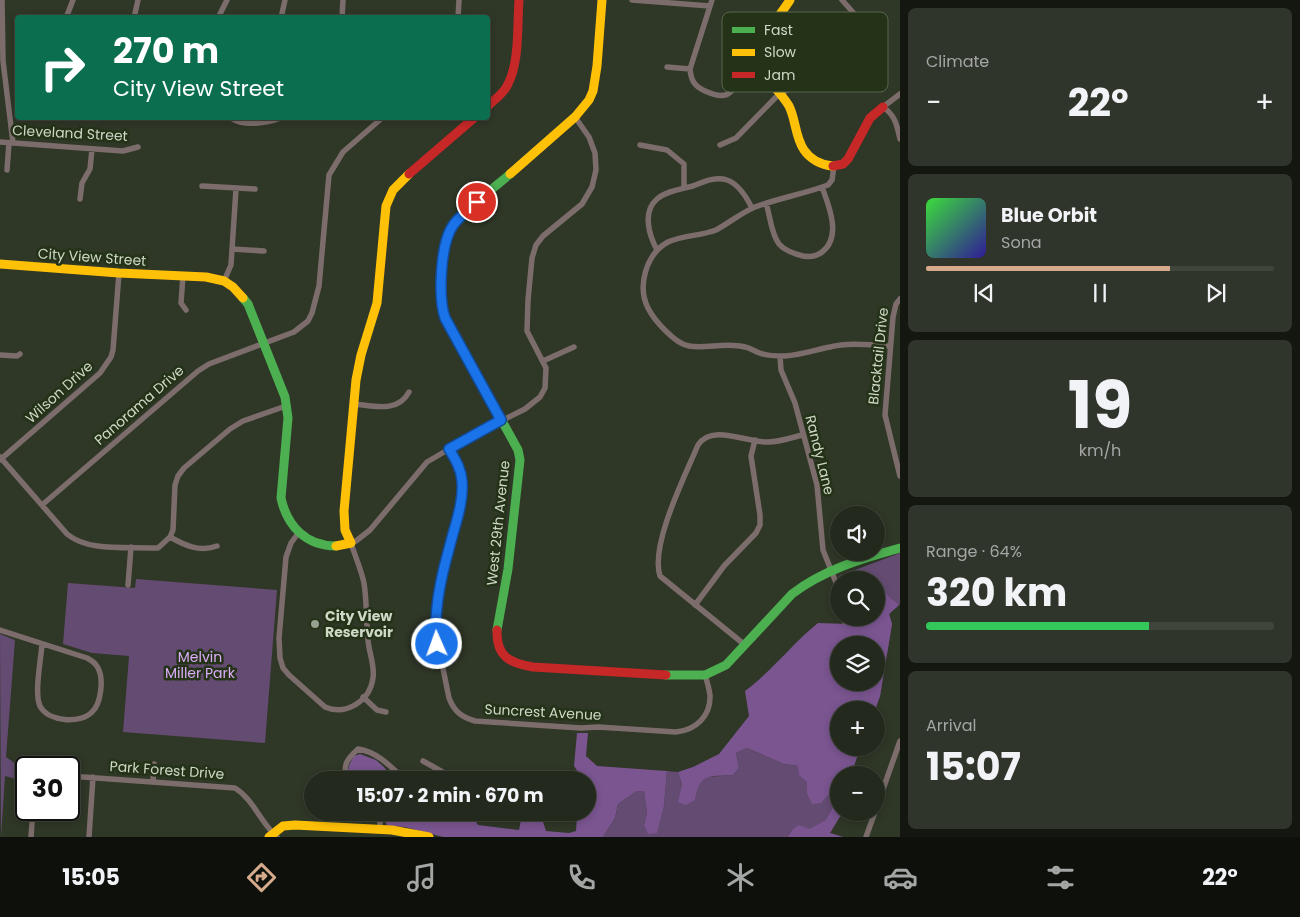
<!DOCTYPE html>
<html lang="en">
<head>
<meta charset="utf-8">
<style>
  :root { --surface:#23291d; --page:#2f352a; --text:#f1f3f6; --muted:#a3a6a4; --line:#40453b; --accent:#d6ab8b }
  body { margin:0; font-family:Poppins,sans-serif; background:var(--page); color:var(--text); height:100vh; display:flex; flex-direction:column; font-size:19px; white-space:nowrap }
  * { box-sizing:border-box; margin:0 }
  p { font-size:16px; color:var(--muted) }
  .icon { flex:none; width:28px; height:28px; fill:none; stroke:currentColor; stroke-width:2; stroke-linecap:round; stroke-linejoin:round }
  .map { position:relative; flex:1; overflow:hidden }
  .panel { display:flex; flex-direction:column; gap:8px; padding:8px; background:#131710; width:400px }
  .panel>* { flex:none }
  .hud { position:absolute; left:15px; top:15px; width:475px; height:105px; border-radius:5px; box-shadow:0 2px 8px #0003,0 0 0 1px var(--line); background:#0b6e4f; color:#fff; overflow:hidden }
  .fabs { position:absolute; left:830px; top:506px; display:grid; gap:10px }
  .fabs a { display:grid; place-items:center; width:55px; height:55px; border-radius:50%; background:var(--surface); box-shadow:0 2px 8px #0003,0 0 0 1px var(--line); font-size:25px }
  .speed { position:absolute; left:15px; top:756px; display:flex; gap:10px; font-size:25px; font-weight:700; text-align:center }
  .speed>* { display:grid; place-content:center; width:65px; height:65px; border-radius:50%; background:var(--surface); box-shadow:0 2px 8px #0003,0 0 0 1px var(--line); line-height:1 }
  .speed .limit { border:2px solid #111; border-radius:8px; background:#fff; color:#111 }
  .pin { position:absolute; display:grid; place-items:center; width:42px; height:42px; color:#fff; margin:-21px; border:2px solid #fff; border-radius:50%; box-shadow:0 1px 5px #0007 }
  .me { position:absolute; width:55px; margin:-28px; rotate:358deg; stroke-linejoin:round; filter:drop-shadow(0 0 4px #0008) }
  .turn { display:flex; align-items:center; gap:18px; height:105px; padding:0 15px; font-size:22px }
  .turn .icon { width:65px; height:65px; stroke-width:2.5 }
  .turn b { display:block; font-size:35px; line-height:42px }
  .big { font-size:38px; font-weight:700; line-height:1.1 }
  .panel .card { flex:1; display:flex; flex-direction:column; justify-content:center; gap:8px; min-width:0; padding:0 18px; border-radius:8px; background:var(--page) }
  .panel .dial { align-items:center; gap:0 }
  .dial b { font-size:65px; line-height:1 }
  .song { display:flex; align-items:center; gap:15px }
  .cover { width:60px; height:60px; border-radius:8px; background:linear-gradient(135deg,hsl(120 70% 55%),hsl(250 70% 35%)) }
  .played { height:5px; border-radius:2px; background:linear-gradient(90deg,var(--accent) 70%,var(--line) 70%) }
  .keys { display:flex; justify-content:space-around; direction:ltr }
  .heat { display:flex; justify-content:space-between; align-items:center; font-size:28px; direction:ltr }
  .charge { height:8px; border-radius:4px; background:linear-gradient(90deg,#34c759 64%,var(--line) 0) }
  .trip { position:absolute; left:304px; top:771px; width:292px; height:50px; border-radius:25px; background:var(--surface); box-shadow:0 2px 8px #0003,0 0 0 1px var(--line); font-weight:700; line-height:50px; text-align:center }
  .tabs { display:flex; height:80px; justify-content:space-around; align-items:center; background:#0e100c; color:var(--muted) }
  .tabs .icon { width:35px; height:35px }
  .tabs .selected { color:var(--accent) }
  .tabs b { font-size:22px; color:var(--text) }
  main { display:flex; flex:1; min-height:0 }
  .map>svg:first-child { display:block }
  .green { fill:#644b72 }
  .forest { fill:#7a5590; fill-rule:evenodd }
  .lines { fill:none; stroke-linecap:round; stroke-linejoin:round }
  .street { stroke:#7c6d6c; stroke-width:5.5 }
  .fast { stroke:#4caf50; stroke-width:9 }
  .slow { stroke:#ffc107; stroke-width:9 }
  .jam { stroke:#c62828; stroke-width:9 }
  .route-casing { stroke:#114b97; stroke-width:12 }
  .route { stroke:#1a73e8; stroke-width:9 }
  .poi-dot { fill:#96a08f; stroke:#243317; stroke-width:2 }
  .labels { text-anchor:middle; stroke-width:5; stroke-linejoin:round; paint-order:stroke }
  .street-label { font-size:14px; fill:#ced8c7; stroke:#243317 }
  .poi-label { font-size:14px; font-weight:bold; fill:#ced8c7; stroke:#243317; text-anchor:start }
  .park-label { font-size:14px; fill:#dcacf9; stroke:#243317 }
  .key { fill:#243317; stroke:#57654c; stroke-width:1 }
  .key-label { font-size:14px; fill:#ced8c7 }
</style>
</head>
<body>
<main>
<div class="map">
<svg width="900" height="837" viewBox="0 0 900 837">
  <rect width="100%" height="100%" fill="#2f3727"/>
  <path class="green" d="M900,553V604L889,614L892,624L880,696L875,710H839V748H860L851,775H839V812L842,813L830,833L843,837H603L615,818L618,804L637,791H644L647,813L644,825L664,805L667,771L678,772L682,784L679,802L695,800L697,784L707,777L733,775L739,768L736,753L747,748L784,764L798,766L807,782V793L843,683L876,682V645L850,624V618H876V580H841L839,576Z
    M136,579L277,590L265,743L123,732L129,656L92,653L63,644L68,583L135,588Z
    M0,634L15,640L6,757L26,771V782L5,776L1,837Z"/>
  <path class="forest" d="M876,585H881L889,597L899,605L889,614L892,624L880,696L875,710H839V748H860L851,775H839V812L842,813L830,833L843,837H788L793,829L799,825L810,829L826,820L837,800L836,794L830,793L821,803L812,804L807,793V782L799,775L798,766L784,764L747,748L736,753L739,768L733,775C709,777 700,772 695,800L686,805L678,802L682,784L678,772L693,767L719,754L749,716L745,691C772,671 792,644 818,623L850,624V618H876ZM839,645H876V682H839Z
    M577,733H588L586,756L597,766L667,771L664,805L657,833L648,834L644,825L647,813L644,791H637L618,804L615,818L603,837H443L405,827L387,826L383,813H477L475,820L478,825L519,830L522,815L540,813L546,831L569,833L576,831L577,817L574,813L588,812V780H583L574,766Z
    M360,754L376,760L386,769L374,780H350C346,771 349,764 354,756Z"/>
  <g class="lines">
    <path class="street" d="M2,0L3,61L13,143
      M632,0L710,6
      M712,0L690,69C691,80 694,86 705,91C734,104 732,86 747,73C751,69 757,68 762,67
      M842,0L858,18
      M66,18L73,0
      M134,18L138,0
      M218,18L227,0
      M281,18L285,0
      M342,18L343,0
      M458,18L459,0
      M667,67L690,69
      M900,94L883,107C895,115 897,125 900,139
      M231,118C244,127 267,123 281,118
      M0,142L123,151L138,147
      M640,145L667,150L684,164V188
      M720,145L736,138L779,94L808,80
      M834,166L832,180L828,185C804,194 779,198 755,207C741,213 729,223 716,230C701,236 683,235 668,242C646,254 637,286 648,308C654,320 675,344 689,346C706,349 726,342 745,347C751,348 757,353 763,354C769,356 778,356 785,356C801,355 815,350 830,347C849,342 870,345 890,346
      M7,170L9,143
      M202,186L255,189
      M80,199L82,183L90,169L92,149
      M766,203C770,215 771,234 779,244C785,251 795,254 803,256C809,257 817,256 822,252C842,237 829,206 822,187
      M232,249L264,251
      M657,250C649,235 642,212 657,199C666,191 682,189 693,186C703,182 716,176 727,180C739,184 747,198 752,208
      M183,276L181,303L186,310
      M224,281L231,265L236,189
      M900,299L896,304L893,317L885,415L900,476
      M0,355L17,356L20,354
      M780,356L781,370L795,403L817,485L823,550L839,590
      M543,361L574,347
      M354,404C374,406 398,413 409,392
      M449,449C455,459 461,469 462,481C464,504 454,527 448,549C442,576 435,606 436,634L449,698C454,711 461,717 475,721L581,728L598,727L676,732C696,730 711,716 710,695C709,688 707,681 705,675
      M0,457L67,534C87,551 123,547 150,548H158L170,537
      M0,460L100,373L111,357L113,350L119,273
      M42,505L198,371L209,364L294,332L308,321L312,313L319,286L329,175L343,152L382,118
      M299,532L291,543L286,557L279,638L280,658L283,668L289,675L325,707C346,716 370,701 373,678C375,666 369,653 368,640C366,621 367,602 364,583C361,569 355,556 351,543L356,541L370,530L427,462L473,435L525,409L540,397L545,388L546,368L527,331L528,300L532,258L536,245L543,236L582,204L592,187L596,170L595,153L589,137L575,117
      M217,546C199,552 186,546 170,537L173,530L175,485L178,476L184,468L230,429L243,421L286,406
      M128,585L131,547
      M695,605L724,566L756,533L760,525V515L751,456L755,440
      M845,618V622
      M0,630L87,658C91,660 96,664 98,668C104,679 101,704 92,712C81,724 48,722 40,706C34,693 41,660 42,644
      M745,645L660,576C650,545 685,476 698,445C712,423 747,443 768,442C779,442 791,438 802,435
      M363,697L377,710L386,712
      M423,761L457,780
      M69,776L235,788C253,799 261,823 277,837
      M346,780C343,764 347,759 358,749C378,752 391,767 405,780
      M153,781L154,764
      M876,809L900,741
      M377,812L380,821V829
      M31,837L33,810
      M89,837L93,777
      M866,837L875,812"/>
    <path class="fast" d="M243,298L248,304L285,397L288,418L281,498C287,526 306,546 336,546
      M497,630L508,569L520,460L518,450L445,318C440,304 440,291 441,276C442,262 443,246 448,234C457,214 493,189 510,174
      M666,675H705L726,665L792,594C823,570 863,558 900,548"/>
    <path class="slow" d="M790,0C779,17 761,36 761,57C761,78 780,90 789,106C796,120 795,137 804,150C810,159 821,165 833,166
      M510,174L575,117L589,100L593,91L597,66L602,0
      M0,264L119,273L206,277L224,281L233,287L243,298
      M336,546L351,543L345,530L344,511L356,380L361,355L377,303L386,206L393,190L409,174
      M269,837L283,826L295,825L392,830L429,837"/>
    <path class="jam" d="M488,106C494,100 503,94 507,86C520,63 517,26 519,0
      M833,166L843,164L848,159L870,118L883,107
      M409,174L474,118
      M497,630C496,657 510,663 533,667L666,675"/>
  </g>
  <g class="lines">
    <defs>
      <path id="route" d="M437,644C433,615 441,577 449,549C454,527 464,504 462,481C461,468 455,459 449,449L501,420L445,318C438,297 440,242 454,224C460,216 469,209 477,202"/>
    </defs>
    <use href="#route" class="route-casing"/>
    <use href="#route" class="route"/>
  </g>
  <circle class="poi-dot" cx="315" cy="624" r="5"/>
  <g class="labels">
    <g class="street-label">
      <text transform="translate(70 133) rotate(3)" y="5">Cleveland Street</text>
      <text transform="translate(92 257) rotate(4)" y="5">City View Street</text>
      <text transform="translate(878 356) rotate(-84)" y="5">Blacktail Drive</text>
      <text transform="translate(59 392) rotate(-42)" y="5">Wilson Drive</text>
      <text transform="translate(139 405) rotate(-41)" y="5">Panorama Drive</text>
      <text transform="translate(820 455) rotate(76)" y="5">Randy Lane</text>
      <text transform="translate(498 523) rotate(-84)" y="5">West 29th Avenue</text>
      <text transform="translate(543 712) rotate(3)" y="5">Suncrest Avenue</text>
      <text transform="translate(167 770) rotate(4)" y="5">Park Forest Drive</text>
    </g>
    <g class="poi-label">
      <text x="325" y="621">City View<tspan x="325" dy="16">Reservoir</tspan></text>
    </g>
    <g class="park-label">
      <text x="200" y="662">Melvin<tspan x="200" dy="16">Miller Park</tspan></text>
    </g>
  </g>
  <rect x="722" y="12" width="166" height="80" rx="8" class="key"/>
  <rect x="732" y="27" width="23" height="6" fill="#4caf50"/>
  <rect x="732" y="49" width="23" height="7" fill="#ffc107"/>
  <rect x="732" y="72" width="23" height="6" fill="#c62828"/>
  <g class="key-label">
    <text x="764" y="35">Fast</text>
    <text x="764" y="57">Slow</text>
    <text x="764" y="80">Jam</text>
  </g>
</svg>
<div class="fabs">
<a><svg class="icon" aria-label="sound" viewBox="0 0 24 24"><path d="M4 9h4l5-4v14l-5-4H4zM17 9q2 3 0 6"/></svg></a>
<a><svg class="icon" aria-label="search" viewBox="0 0 24 24"><circle cx="10" cy="10" r="6"/><path d="M15 15l6 6"/></svg></a>
<a><svg class="icon" aria-label="layers" viewBox="0 0 24 24"><path d="M12 4l9 5-9 5-9-5zM3 14l9 5 9-5"/></svg></a>
<a>+</a>
<a>−</a>
</div>
<div class="speed"><div class="limit">30</div></div>
<div class="pin" style="left:477px;top:202px;background:#d93025"><svg class="icon" aria-label="arrive" viewBox="0 0 24 24"><path d="M6 21V4h12l-3 4 3 4H6"/></svg></div>
<svg class="me" style="left:437px;top:644px" viewBox="-20 -20 40 40"><circle r="17" fill="#1a73e8" stroke="#fff" stroke-width="3"/><path d="M0-11L8 9 0 5-8 9z" fill="#fff"/></svg>
<div class="trip">15:07 · 2 min · 670 m</div>
<div class="hud">
<div class="turn"><svg class="icon" aria-label="right" viewBox="0 0 24 24"><path d="M7 20v-9h11M14 6l5 5-5 5"/></svg><div><b>270 m</b>City View Street</div></div>
</div>
</div>
<section class="panel">
<div class="card"><p>Climate</p>
<div class="heat"><a>−</a><b class="big">22°</b><a>+</a></div>
</div>
<div class="card">
<div class="song"><i class="cover"></i><div><b>Blue Orbit</b><p>Sona</p></div></div>
<div class="played"></div>
<div class="keys"><svg class="icon" aria-label="previous" viewBox="0 0 24 24"><path d="M18 5L8 12l10 7zM5 5v14"/></svg><svg class="icon" aria-label="pause" viewBox="0 0 24 24"><path d="M8 5v14M16 5v14"/></svg><svg class="icon" aria-label="next" viewBox="0 0 24 24"><path d="M6 5l10 7-10 7zM19 5v14"/></svg></div>
</div>
<div class="card dial"><b>19</b><p>km/h</p></div>
<div class="card"><p>Range · 64%</p><b class="big">320 km</b><div class="charge"></div></div>
<div class="card"><p>Arrival</p><b class="big">15:07</b></div>
</section>
</main>
<nav class="tabs">
<b>15:05</b>
<svg class="icon selected" aria-label="directions" viewBox="0 0 24 24"><path d="M12 3l9 9-9 9-9-9zM9 14v-3h6M13 9l2 2-2 2"/></svg>
<svg class="icon" aria-label="music" viewBox="0 0 24 24"><path d="M9 18V5l10-2v13"/><circle cx="6" cy="18" r="3"/><circle cx="16" cy="16" r="3"/></svg>
<svg class="icon" aria-label="phone" viewBox="0 0 24 24"><path d="M5 4h4l2 5-3 2q2 4 5 5l2-3 5 2v4C11 20 4 13 5 4z"/></svg>
<svg class="icon" aria-label="climate" viewBox="0 0 24 24"><path d="M12 3v18M4 7l16 10M4 17L20 7"/></svg>
<svg class="icon" aria-label="car" viewBox="0 0 24 24"><path d="M5 17H2v-5l4-1 3-4h7l3 4 3 1v5h-3M9 17h6M6 11h13"/><circle cx="7" cy="17" r="2"/><circle cx="17" cy="17" r="2"/></svg>
<svg class="icon" aria-label="filters" viewBox="0 0 24 24"><path d="M4 7h16M4 17h16"/><circle cx="9" cy="7" r="2"/><circle cx="15" cy="17" r="2"/></svg>
<b>22°</b>
</nav>
</body>
</html>
